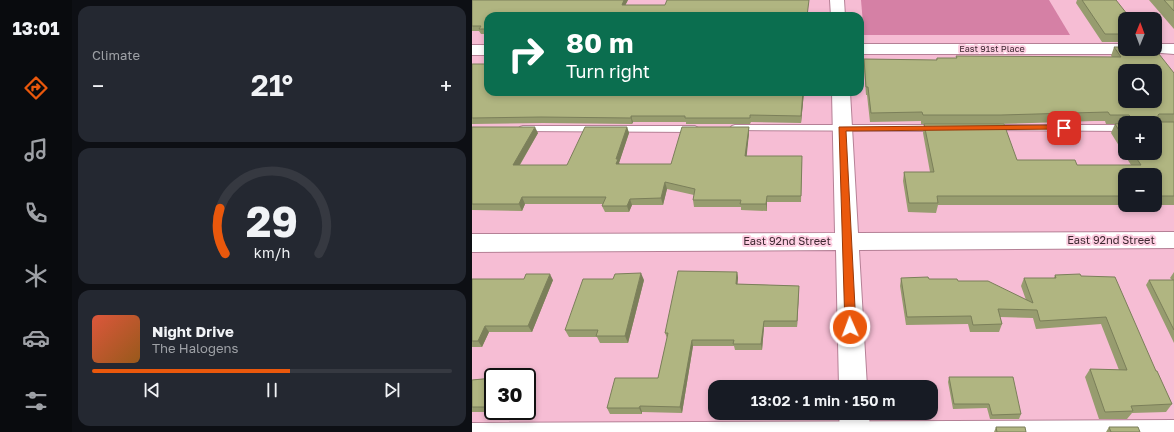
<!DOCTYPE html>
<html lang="en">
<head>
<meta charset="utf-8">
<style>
  :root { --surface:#171b24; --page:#242831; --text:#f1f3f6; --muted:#9ea1a6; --line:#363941; --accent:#ea580c }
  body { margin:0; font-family:"Golos Text",sans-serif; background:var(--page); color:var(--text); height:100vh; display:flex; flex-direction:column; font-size:15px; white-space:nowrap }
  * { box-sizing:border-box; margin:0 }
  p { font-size:13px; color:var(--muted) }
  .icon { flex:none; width:22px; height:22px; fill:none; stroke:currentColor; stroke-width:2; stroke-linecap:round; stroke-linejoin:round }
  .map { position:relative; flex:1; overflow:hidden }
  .details { display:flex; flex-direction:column; gap:6px; padding:6px; background:#0d0f14; width:400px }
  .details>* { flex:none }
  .guide { position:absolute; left:12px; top:12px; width:380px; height:84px; border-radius:12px; box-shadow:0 2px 6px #0003; background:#0b6e4f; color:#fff; overflow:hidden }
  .needle { width:26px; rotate:1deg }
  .tools { position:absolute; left:646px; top:12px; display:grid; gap:8px }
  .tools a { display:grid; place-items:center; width:44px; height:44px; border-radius:8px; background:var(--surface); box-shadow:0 2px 6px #0003; font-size:20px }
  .speed { position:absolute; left:12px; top:368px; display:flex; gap:8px; font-size:20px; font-weight:700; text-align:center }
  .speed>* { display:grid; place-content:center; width:52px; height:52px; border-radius:50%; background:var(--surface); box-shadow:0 2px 6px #0003; line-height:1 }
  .speed .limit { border:2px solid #111; border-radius:6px; background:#fff; color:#111 }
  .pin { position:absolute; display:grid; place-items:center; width:34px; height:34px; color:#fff; margin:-17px; border-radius:8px; box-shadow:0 2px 6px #0006 }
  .me { position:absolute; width:44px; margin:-22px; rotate:358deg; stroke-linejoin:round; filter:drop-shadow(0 0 3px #0008) }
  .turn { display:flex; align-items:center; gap:14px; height:84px; padding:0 16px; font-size:18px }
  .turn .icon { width:52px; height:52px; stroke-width:2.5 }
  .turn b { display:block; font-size:28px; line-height:34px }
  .big { font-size:30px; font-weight:600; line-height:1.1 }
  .details .tile { flex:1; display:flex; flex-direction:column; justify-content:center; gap:6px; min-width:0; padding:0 14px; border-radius:12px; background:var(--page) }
  .details .dial { align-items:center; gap:0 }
  .dial svg { height:104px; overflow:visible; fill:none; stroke:var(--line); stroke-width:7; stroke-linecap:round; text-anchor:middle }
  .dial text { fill:var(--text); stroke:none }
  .song { display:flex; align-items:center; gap:12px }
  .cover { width:48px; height:48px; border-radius:6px; background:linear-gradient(135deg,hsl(10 70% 55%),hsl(30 70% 35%)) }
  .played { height:4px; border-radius:2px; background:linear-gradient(90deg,var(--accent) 55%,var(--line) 55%) }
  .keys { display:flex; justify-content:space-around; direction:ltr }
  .heat { display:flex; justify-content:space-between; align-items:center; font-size:22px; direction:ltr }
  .trip { position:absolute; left:236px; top:380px; width:230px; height:40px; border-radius:12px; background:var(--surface); box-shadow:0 2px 6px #0003; font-weight:600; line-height:40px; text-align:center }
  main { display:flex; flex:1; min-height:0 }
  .tabs { display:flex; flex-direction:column; width:72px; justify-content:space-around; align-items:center; background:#090b0e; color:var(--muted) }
  .tabs .icon { width:28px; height:28px }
  .tabs .active { color:var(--accent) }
  .tabs b { font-size:18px; color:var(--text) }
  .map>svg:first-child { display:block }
  .green { fill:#d580a5 }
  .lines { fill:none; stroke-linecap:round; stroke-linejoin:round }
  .service-casing { stroke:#b58096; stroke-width:2 }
  .minor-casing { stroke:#b58096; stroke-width:2 }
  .service { fill:#fff; fill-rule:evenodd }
  .minor { fill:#fff; fill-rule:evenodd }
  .wall { fill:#979c6f; fill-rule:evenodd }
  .shaded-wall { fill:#7b7f5a }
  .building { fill:#b0b581; stroke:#7b7f5a; fill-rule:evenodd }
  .route { fill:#ea580c; stroke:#983908 }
  .labels { text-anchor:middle; stroke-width:4; stroke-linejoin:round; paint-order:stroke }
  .far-street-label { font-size:9px; fill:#3e2831; stroke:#fdcee1 }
  .street-label { font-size:11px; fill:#3e2831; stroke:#fdcee1 }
</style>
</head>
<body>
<main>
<nav class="tabs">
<b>13:01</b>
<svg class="icon active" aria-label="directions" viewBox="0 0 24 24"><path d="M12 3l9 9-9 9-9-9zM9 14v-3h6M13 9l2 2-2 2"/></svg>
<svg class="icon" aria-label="music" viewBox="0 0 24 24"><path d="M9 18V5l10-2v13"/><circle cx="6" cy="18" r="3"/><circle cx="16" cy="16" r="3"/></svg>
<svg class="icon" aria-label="phone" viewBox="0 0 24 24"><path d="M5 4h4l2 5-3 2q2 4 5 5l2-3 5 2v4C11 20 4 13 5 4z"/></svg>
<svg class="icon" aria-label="climate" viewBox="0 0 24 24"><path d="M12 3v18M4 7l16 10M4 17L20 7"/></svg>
<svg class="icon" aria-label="car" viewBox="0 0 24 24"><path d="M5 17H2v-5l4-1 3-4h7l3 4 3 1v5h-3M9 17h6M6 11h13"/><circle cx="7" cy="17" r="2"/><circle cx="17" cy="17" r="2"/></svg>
<svg class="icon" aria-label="filters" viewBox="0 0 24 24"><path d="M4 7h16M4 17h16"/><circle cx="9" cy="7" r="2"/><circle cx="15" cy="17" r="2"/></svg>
</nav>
<section class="details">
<div class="tile"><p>Climate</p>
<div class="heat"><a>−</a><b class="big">21°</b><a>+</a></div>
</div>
<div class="tile dial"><svg viewBox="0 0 100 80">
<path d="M14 69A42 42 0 1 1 86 69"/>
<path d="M14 69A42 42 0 0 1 10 34" stroke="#ea580c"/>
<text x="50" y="56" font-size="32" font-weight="700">29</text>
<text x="50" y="72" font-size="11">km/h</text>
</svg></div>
<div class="tile">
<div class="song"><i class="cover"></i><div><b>Night Drive</b><p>The Halogens</p></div></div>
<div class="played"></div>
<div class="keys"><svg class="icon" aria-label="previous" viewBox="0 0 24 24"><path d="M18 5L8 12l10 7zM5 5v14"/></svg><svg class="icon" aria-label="pause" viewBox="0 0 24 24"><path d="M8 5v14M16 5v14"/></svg><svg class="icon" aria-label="next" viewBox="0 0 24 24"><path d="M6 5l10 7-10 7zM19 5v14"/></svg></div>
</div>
</section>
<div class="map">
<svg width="702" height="432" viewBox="0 0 702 432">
  <rect width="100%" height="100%" fill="#f6bdd4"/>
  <path class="green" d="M389,0H577L598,35H392Z"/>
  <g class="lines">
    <defs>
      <path id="service" d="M263,125H465L470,128L465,131L260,130L258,128L260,126Z
        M519,125H653V131L516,130L514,128L516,126Z
        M51,126H223L228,129L223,132L48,131L46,129L48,127Z
        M702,420V432H0V423Z"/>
      <path id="minor" d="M358,0H372L373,16H359Z
        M388,44H653V49H661L659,52L653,54H388Z
        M683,44H702V54L677,52L675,49H683Z
        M0,45H16V55H0Z
        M360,92H378L386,233L702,232V248L387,250L395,387H367L364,250L0,252V234L363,233Z
        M367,413H397L398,432H368Z"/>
    </defs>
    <use href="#service" class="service-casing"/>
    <use href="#minor" class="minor-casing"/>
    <use href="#service" class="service"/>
    <use href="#minor" class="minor"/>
  </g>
  <path class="wall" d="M0,0H156L153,5L16,16V34H9L7,31H0Z
    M605,0H644L653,19V42H630L604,3Z
    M677,0H702V29Z
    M642,47L702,73V205H466L464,213L436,212L431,181L432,172H458L451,133L452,124L545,160L605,165H659L639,133L643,124H645H634L633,121H622L526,124H449V121L398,122L395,95H394L392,68V59L464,60L465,58H484V56L640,57L639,56ZM653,123L683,153H653ZM653,175H683V205H653Z
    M0,64L16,92H332L329,123L279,122L278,124H214V122H161L160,124L71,123L0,124Z
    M0,127L66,133L48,165H95L155,127L157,133L147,163L148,164H199L277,127V133L274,156L330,162L329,202H295V211L269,210V207H222L221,200L222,195L195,189L191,205H160L157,212H133L130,206L131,204H53L50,211L0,210Z
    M265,272L266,278L265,284L327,286L325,327H292L290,350H263L262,346H221L210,413L170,412V414H138L135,408L186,378L195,338L193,333Z
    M702,272V343L674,285L677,280H700L698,278Z
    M583,275L609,276L684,371L700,404L694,412L660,413L655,419H627L613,377L618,369L647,370L629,324L564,329L561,318L528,317L530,324L527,332H498L496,324L434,325L428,286L429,278L486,281L554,300L549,286L552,278H582Z
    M0,279L81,280L60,332H17L10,347H0Z
    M172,280L156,343H128L125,337H97L93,330Z
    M477,377L549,414L547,419H518L515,408L481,409L476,382Z
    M21,378V411H47V412H0V380Z
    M524,427L554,432H522Z
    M637,427L668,432H634Z"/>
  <path class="shaded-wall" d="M152,0H156L151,10L150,5Z
    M331,92H332L329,123V116Z
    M159,116L161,122L160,124L159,118Z
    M63,127L66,133L44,171L41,165Z
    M155,127L157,133L147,163L148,166L144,164V159Z
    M277,127V133L274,163L273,156Z
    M193,182L195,189L191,205L189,198Z
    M295,196V211L294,204Z
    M50,197L53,204L50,211L47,204Z
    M158,199L160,205L157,212L155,206Z
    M265,272L266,278L265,290L264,284Z
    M169,273L172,280L156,343L153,336Z
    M78,274L81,280L60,332L56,326Z
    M327,286V292L325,327V321Z
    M292,321V327L290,350L289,344Z
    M13,326L17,332L10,347L6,341Z
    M220,340L221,346L210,413L208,407Z
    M55,377L58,382L55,390Z
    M168,406L170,412V414L167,408Z"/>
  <path class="building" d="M0,0H152L150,5H193L195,0H337L335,16H16V29H7L9,26H0Z
    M610,0H644L659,19H653V34H633Z
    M692,0H702V11Z
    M642,47H653V49H683L702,73V114H687L686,115V122H702V196H683V175H653V196H465L466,203H437L432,172H462L452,124H532L545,160H603L605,165H669L661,153H683V123H658V116L657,115H638L636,112L529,115H451L450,112L399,113L396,87H394L392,59L465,60V58H485L484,56L649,57ZM653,71H683V101H653Z
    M0,64H16V92H331L329,116L278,115V118H213V116H159V118L69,117L0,118Z
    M653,123V140L643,124Z
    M0,127H63L41,165H95L113,127H155L144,159H146L144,164H199L210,127H277L273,156H330L329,196H295L294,204H268L269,200H221L223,189L193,182L189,198L158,199L155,206H130L134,197H50L47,204H0Z
    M206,271L265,272L264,284L327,286L325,321H292L289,344H261L262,340H220L208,407L168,406L167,408H135L143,378H186L196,333H193Z
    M169,273L153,336H124L126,330H93L111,279H141L143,274Z
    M54,274H78L56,326H13L6,341H0V279H52Z
    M608,274L609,276L643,277L684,371H685L700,404L659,406L661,411L633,412L618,369L655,370L634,317L568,321L565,310L526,309L530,324L501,325L499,316L435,317L429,278L456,277L457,279H485L486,281H516L561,303L552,278H584L583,275Z
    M677,280H702V330Z
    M477,377H541L549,414L520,415L517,404H482Z
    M21,378V407H0V380Z
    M524,427H553L554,432H525Z
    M637,427H666L668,432H639Z"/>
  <path class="route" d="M592,125L596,128L595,129L374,131L384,327L382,330L378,331L375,330L373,327L367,127Z"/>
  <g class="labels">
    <g class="far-street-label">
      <text x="520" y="52">East 91st Place</text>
    </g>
    <g class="street-label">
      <text x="639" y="244">East 92nd Street</text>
      <text x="315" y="245">East 92nd Street</text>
    </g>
  </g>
</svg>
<div class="tools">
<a><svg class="needle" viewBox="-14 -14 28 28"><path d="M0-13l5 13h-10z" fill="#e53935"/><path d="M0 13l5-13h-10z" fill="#9ea1a6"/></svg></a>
<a><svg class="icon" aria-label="search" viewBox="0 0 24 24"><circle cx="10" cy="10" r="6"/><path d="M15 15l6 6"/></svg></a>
<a>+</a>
<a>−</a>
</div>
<div class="speed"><div class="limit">30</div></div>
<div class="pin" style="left:592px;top:128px;background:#d93025"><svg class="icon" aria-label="arrive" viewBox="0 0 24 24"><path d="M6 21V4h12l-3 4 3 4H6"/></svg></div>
<svg class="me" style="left:378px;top:327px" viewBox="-20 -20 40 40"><circle r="17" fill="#ea580c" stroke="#fff" stroke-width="3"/><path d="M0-11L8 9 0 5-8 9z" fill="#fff"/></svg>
<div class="trip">13:02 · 1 min · 150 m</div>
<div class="guide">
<div class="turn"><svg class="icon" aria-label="right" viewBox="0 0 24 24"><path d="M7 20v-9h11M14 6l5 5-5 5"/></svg><div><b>80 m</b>Turn right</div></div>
</div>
</div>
</main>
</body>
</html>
